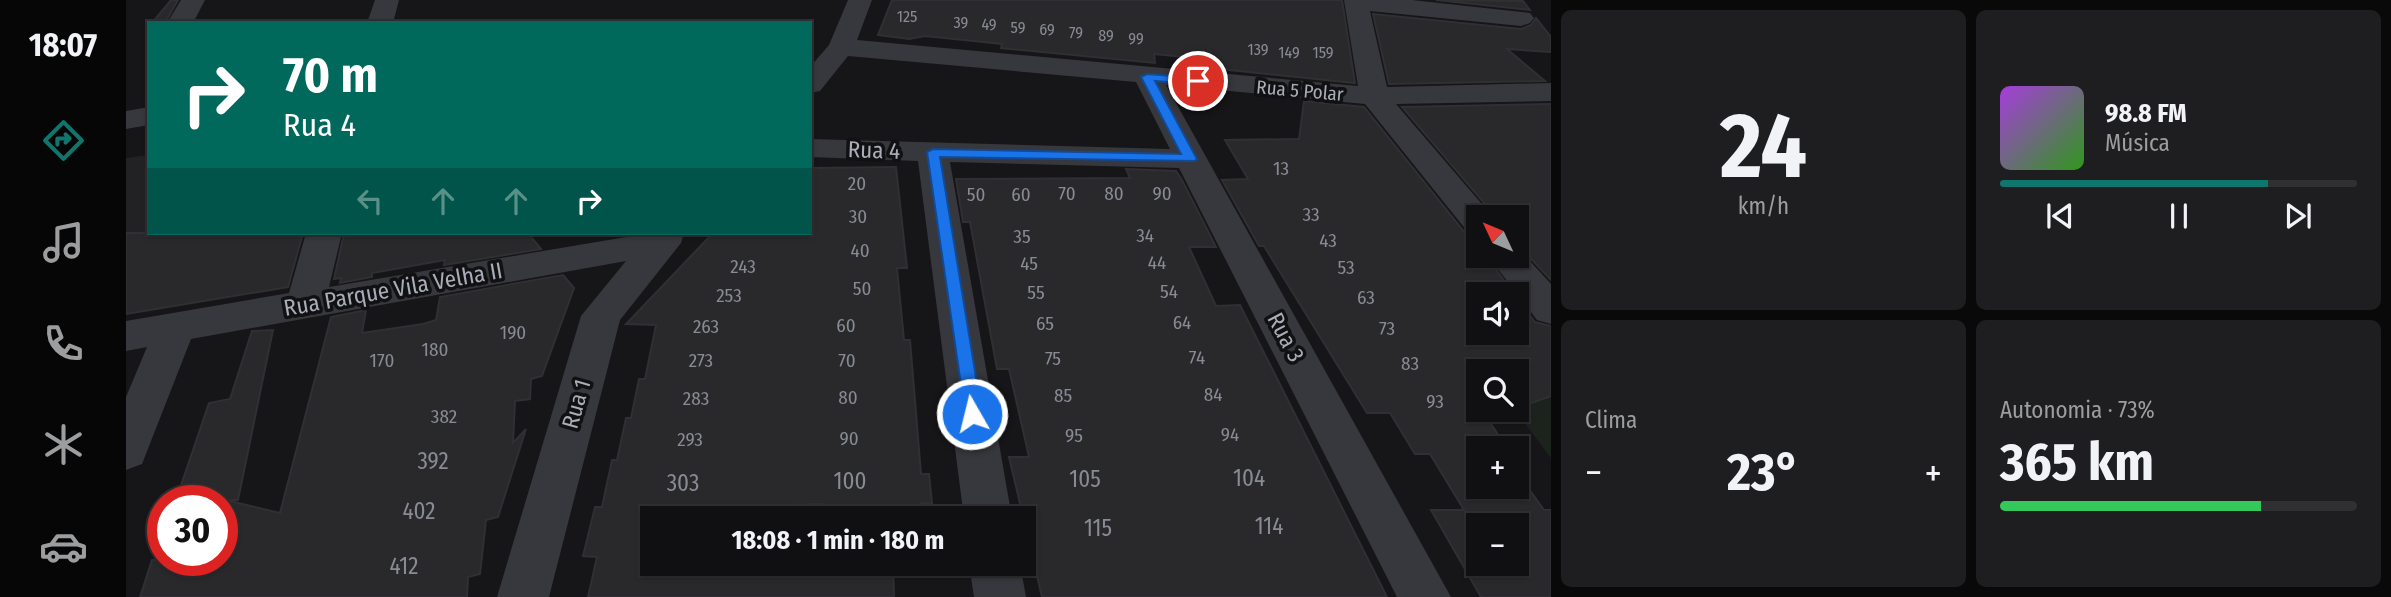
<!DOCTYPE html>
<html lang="pt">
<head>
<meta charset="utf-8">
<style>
  :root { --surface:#101012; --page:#1e1e20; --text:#f1f3f6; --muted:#9c9d9f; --line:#303032; --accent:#0f766e }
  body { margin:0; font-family:"Fira Sans Condensed",sans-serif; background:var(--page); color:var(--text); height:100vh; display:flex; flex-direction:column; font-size:26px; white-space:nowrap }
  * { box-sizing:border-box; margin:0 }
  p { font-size:23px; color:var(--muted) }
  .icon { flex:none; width:38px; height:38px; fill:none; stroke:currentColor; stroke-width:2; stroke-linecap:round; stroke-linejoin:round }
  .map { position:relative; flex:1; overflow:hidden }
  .sheet { display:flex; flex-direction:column; gap:10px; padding:10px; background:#09090a; width:840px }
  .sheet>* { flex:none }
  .guide { position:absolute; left:21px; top:21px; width:665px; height:214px; border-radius:0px; box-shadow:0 2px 5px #0004,0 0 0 2px var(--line); background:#00695c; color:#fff; overflow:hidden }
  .needle { width:46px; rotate:314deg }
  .tools { position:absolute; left:1340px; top:205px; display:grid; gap:14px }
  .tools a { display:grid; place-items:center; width:63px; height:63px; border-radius:0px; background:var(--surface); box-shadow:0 2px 5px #0004,0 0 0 2px var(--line); font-size:35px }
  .speed { position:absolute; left:21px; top:485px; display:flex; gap:14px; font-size:35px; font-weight:700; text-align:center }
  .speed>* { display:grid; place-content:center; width:91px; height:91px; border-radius:50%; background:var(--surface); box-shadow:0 2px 5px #0004,0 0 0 2px var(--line); line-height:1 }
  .speed .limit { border:10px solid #d22; background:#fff; color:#111 }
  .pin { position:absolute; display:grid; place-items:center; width:60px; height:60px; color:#fff; margin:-30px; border:4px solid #fff; border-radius:50%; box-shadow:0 2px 7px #0007 }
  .me { position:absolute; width:77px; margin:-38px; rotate:352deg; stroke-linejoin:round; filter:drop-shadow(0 0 5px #0008) }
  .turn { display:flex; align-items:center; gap:24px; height:147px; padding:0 21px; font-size:32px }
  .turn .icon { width:91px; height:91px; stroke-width:2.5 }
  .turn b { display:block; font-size:49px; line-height:60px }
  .lanes { display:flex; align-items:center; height:66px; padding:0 21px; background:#0003; justify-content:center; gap:35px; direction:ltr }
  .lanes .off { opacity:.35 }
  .big { font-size:52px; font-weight:700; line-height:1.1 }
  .sheet .card { flex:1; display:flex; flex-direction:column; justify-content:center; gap:10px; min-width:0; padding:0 24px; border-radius:10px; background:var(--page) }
  .sheet .dial { align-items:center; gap:0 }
  .dial b { font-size:91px; line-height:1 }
  .song { display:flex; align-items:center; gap:21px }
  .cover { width:84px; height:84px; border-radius:10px; background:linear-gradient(135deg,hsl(280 70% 55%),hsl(110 70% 35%)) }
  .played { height:7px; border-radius:4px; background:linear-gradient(90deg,var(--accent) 75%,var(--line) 75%) }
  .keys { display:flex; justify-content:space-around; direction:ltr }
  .heat { display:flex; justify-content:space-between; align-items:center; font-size:38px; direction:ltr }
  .charge { height:10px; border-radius:5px; background:linear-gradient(90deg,#34c759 73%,var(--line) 0) }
  .sheet .tiles { flex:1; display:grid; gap:10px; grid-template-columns:repeat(2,1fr) }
  .trip { position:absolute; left:514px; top:506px; width:396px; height:70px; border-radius:0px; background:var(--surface); box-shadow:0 2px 5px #0004,0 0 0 2px var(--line); font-weight:700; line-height:70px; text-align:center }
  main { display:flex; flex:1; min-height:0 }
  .menu { display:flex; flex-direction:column; width:126px; justify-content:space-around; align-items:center; background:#060607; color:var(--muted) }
  .menu .icon { width:49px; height:49px }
  .menu .current { color:var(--accent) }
  .menu b { font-size:32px; color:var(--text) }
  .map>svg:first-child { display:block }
  .built { fill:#222225 }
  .green { fill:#1c231d }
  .building { fill:#29292c; stroke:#303034; stroke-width:2; fill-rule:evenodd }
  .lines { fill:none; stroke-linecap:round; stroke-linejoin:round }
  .minor { fill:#37383d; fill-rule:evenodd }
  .route { fill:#1a73e8; stroke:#114b97; stroke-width:2 }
  .labels { text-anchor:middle; stroke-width:7; stroke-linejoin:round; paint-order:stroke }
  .far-number-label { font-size:16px; fill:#888b94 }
  .far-street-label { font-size:19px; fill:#a8adb8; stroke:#111113 }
  .number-label { font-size:19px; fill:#888b94 }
  .street-label { font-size:23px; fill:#a8adb8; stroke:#111113 }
  .near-number-label { font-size:23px; fill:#888b94 }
</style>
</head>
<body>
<main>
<nav class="menu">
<b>18:07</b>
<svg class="icon current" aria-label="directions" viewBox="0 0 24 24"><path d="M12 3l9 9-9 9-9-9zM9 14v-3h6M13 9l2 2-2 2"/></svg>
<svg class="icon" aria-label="music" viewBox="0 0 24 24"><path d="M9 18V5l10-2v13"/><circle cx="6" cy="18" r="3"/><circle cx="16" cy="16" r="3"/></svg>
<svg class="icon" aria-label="phone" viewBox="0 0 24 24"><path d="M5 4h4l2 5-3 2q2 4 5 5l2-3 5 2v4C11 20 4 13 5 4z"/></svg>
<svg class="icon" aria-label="climate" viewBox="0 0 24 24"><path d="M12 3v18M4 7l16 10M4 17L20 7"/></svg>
<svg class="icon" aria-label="car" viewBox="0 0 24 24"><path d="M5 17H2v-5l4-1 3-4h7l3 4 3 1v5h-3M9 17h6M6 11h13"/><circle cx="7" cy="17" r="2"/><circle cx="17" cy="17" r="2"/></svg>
</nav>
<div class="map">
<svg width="1425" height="597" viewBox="0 0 1425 597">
  <rect width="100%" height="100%" fill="#161618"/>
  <path class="built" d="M23,155V224L0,270V158Z"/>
  <path class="green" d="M1425,392V458L1389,410L1391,403Z"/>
  <path class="building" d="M45,0H52L39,23H26Z
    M766,0H1216L1229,83L1103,70L1091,66L1090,60L1028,54L1029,63L875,48L876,44L799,36L783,39L752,35Z
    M1310,0L1397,1L1404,10Z
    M1247,14L1395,29L1405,25L1410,18L1425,37V52L1381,49L1419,81L1263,84Z
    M1178,101L1238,107L1339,233L1353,236V256H1360L1388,294H1353V332H1391V299L1409,322L1425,326V396L1391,408V371H1353V410H1386L1361,418L1381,448H1353V486H1391V472L1418,510H1425V597H1355L1305,510H1338L1304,454H1289L1264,413H1241L1138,246H1133L1096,180L1122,179L1099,140L1173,139ZM1353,525H1391V564H1353Z
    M1425,104V280L1391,244V217H1370L1276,107Z
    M770,167L781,268H771L778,340H784L795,474H803L806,503H795L797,518H696V504L613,506L612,518H527V564H767L768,597H462L471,557L457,556L469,507H476L486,460H491L500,418H505L513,379H519L530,325L500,324L587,233H684L686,168Z
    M1000,169L1050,171L1056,180L1090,247H1063L1090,306L1114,305L1261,597H916L883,457H903L883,369H871L844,222H837L830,179L1004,178Z
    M0,233H177L162,287L0,314Z
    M218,233H402L415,249L318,265L319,260L246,273V277L214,283L215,278L208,279Z
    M437,275L448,288L416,376L405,379L404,399L389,401L387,443L400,429L372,517L360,520L354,574L342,577L341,597H14L26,560H96V500H50L83,403L104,399L126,331L147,330L112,500H100L154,513L205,317L240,310L236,333L297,324L310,320L314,297Z"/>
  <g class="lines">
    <path class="minor" d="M55,0H79L67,23H41Z
      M249,0H273L267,23H241Z
      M722,0H746L731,40L1232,86L1218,0H1286L1404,13L1408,18L1404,23L1395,26L1244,11L1261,87L1425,83V101L1270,104L1367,217H1353V234L1341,231L1239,104L1040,85L1325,597H1271L1053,168L824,162L886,518H838L792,161L684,157V139L1044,149L1010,82L722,56L694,91L684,93V67L703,45Z
      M23,107V125L0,129V111Z
      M180,233H216L203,287L524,233H558L555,243L494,320L423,597H371L455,316L500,261L65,339L16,464L0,470V397L21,347L0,351V321L163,293Z
      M1391,247L1425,284V324L1411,320L1362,256H1391Z
      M843,564H894L900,597H848Z"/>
  </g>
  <path class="route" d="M1021,74L1072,78L1077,81L1072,85L1029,81L1071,159L1069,161L814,157L856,414L846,421L840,419L801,152L807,149L1055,154L1015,77Z"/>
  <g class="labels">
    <g class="far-number-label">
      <text x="781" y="22">125</text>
      <text x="835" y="28">39</text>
      <text x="863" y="30">49</text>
      <text x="892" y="33">59</text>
      <text x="921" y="35">69</text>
      <text x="950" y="38">79</text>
      <text x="980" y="41">89</text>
      <text x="1010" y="44">99</text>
      <text x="1132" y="55">139</text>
      <text x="1163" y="58">149</text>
      <text x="1197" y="58">159</text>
    </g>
    <g class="far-street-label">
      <text transform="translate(1174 90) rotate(5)" y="7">Rua 5 Polar</text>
    </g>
    <g class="number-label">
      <text x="1155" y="175">13</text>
      <text x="731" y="190">20</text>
      <text x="941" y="200">70</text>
      <text x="988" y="200">80</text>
      <text x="1036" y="200">90</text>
      <text x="850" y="201">50</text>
      <text x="895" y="201">60</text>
      <text x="1185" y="221">33</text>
      <text x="732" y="223">30</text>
      <text x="1019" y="242">34</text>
      <text x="896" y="243">35</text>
      <text x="1202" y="247">43</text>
      <text x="734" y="257">40</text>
      <text x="1031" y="269">44</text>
      <text x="903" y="270">45</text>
      <text x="617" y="273">243</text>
      <text x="1220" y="274">53</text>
      <text x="736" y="295">50</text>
      <text x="1043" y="298">54</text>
      <text x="910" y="299">55</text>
      <text x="603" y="302">253</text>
      <text x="1240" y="304">63</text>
      <text x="1056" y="329">64</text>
      <text x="919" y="330">65</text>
      <text x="720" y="332">60</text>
      <text x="580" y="333">263</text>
      <text x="1261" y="335">73</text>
      <text x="387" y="339">190</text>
      <text x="309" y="356">180</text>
      <text x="1071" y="364">74</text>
      <text x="927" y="365">75</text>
      <text x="256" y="367">170</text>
      <text x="575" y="367">273</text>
      <text x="721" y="367">70</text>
      <text x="1284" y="370">83</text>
      <text x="1087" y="401">84</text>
      <text x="937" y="402">85</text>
      <text x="722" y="404">80</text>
      <text x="570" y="405">283</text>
      <text x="1309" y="408">93</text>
      <text x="318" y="423">382</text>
      <text x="1104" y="441">94</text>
      <text x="948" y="442">95</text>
      <text x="723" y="445">90</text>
      <text x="564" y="446">293</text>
    </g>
    <g class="street-label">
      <text transform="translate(748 150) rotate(2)" y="8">Rua 4</text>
      <text transform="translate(267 289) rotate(-10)" y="8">Rua Parque Vila Velha II</text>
      <text transform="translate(1160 337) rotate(62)" y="8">Rua 3</text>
      <text transform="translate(450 404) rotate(-74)" y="8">Rua 1</text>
    </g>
    <g class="near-number-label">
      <text x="307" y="469">392</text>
      <text x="1123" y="486">104</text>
      <text x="959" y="487">105</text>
      <text x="724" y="489">100</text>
      <text x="557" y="491">303</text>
      <text x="293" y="519">402</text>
      <text x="1143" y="534">114</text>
      <text x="972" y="536">115</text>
      <text x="278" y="574">412</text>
    </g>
  </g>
</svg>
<div class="tools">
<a><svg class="needle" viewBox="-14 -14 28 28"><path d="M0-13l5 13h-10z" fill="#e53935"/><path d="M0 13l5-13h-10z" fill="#9c9d9f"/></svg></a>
<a><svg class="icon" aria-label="sound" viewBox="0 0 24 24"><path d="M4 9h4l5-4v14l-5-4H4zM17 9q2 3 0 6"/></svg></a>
<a><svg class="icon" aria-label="search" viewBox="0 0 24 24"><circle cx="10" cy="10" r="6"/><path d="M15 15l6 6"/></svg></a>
<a>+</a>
<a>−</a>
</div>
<div class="speed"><div class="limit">30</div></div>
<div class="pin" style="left:1072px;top:81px;background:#d93025"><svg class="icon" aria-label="arrive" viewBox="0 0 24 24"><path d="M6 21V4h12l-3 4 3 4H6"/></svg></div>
<svg class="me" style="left:846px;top:414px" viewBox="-20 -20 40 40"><circle r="17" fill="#1a73e8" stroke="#fff" stroke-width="3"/><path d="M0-11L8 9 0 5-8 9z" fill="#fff"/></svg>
<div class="trip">18:08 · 1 min · 180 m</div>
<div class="guide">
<div class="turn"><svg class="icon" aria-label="right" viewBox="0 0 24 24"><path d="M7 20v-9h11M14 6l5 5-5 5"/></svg><div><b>70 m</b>Rua 4</div></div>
<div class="lanes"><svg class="icon off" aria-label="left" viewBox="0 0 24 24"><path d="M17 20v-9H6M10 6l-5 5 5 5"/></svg><svg class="icon off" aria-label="ahead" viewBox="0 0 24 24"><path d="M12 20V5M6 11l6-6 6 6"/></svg><svg class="icon off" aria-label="ahead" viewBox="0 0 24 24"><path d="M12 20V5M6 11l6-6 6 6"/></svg><svg class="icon" aria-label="right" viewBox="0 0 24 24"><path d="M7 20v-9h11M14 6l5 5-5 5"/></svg></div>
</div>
</div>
<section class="sheet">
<div class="tiles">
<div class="card dial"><b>24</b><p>km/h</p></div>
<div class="card">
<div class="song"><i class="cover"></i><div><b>98.8 FM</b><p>Música</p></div></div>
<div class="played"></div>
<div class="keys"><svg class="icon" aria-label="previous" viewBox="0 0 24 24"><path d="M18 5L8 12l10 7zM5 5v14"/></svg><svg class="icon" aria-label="pause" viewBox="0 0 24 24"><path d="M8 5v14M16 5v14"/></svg><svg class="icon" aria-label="next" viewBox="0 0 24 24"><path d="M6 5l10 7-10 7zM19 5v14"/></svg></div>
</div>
<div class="card"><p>Clima</p>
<div class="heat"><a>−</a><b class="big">23°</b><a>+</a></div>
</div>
<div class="card"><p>Autonomia · 73%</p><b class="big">365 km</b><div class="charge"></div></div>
</div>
</section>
</main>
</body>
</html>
